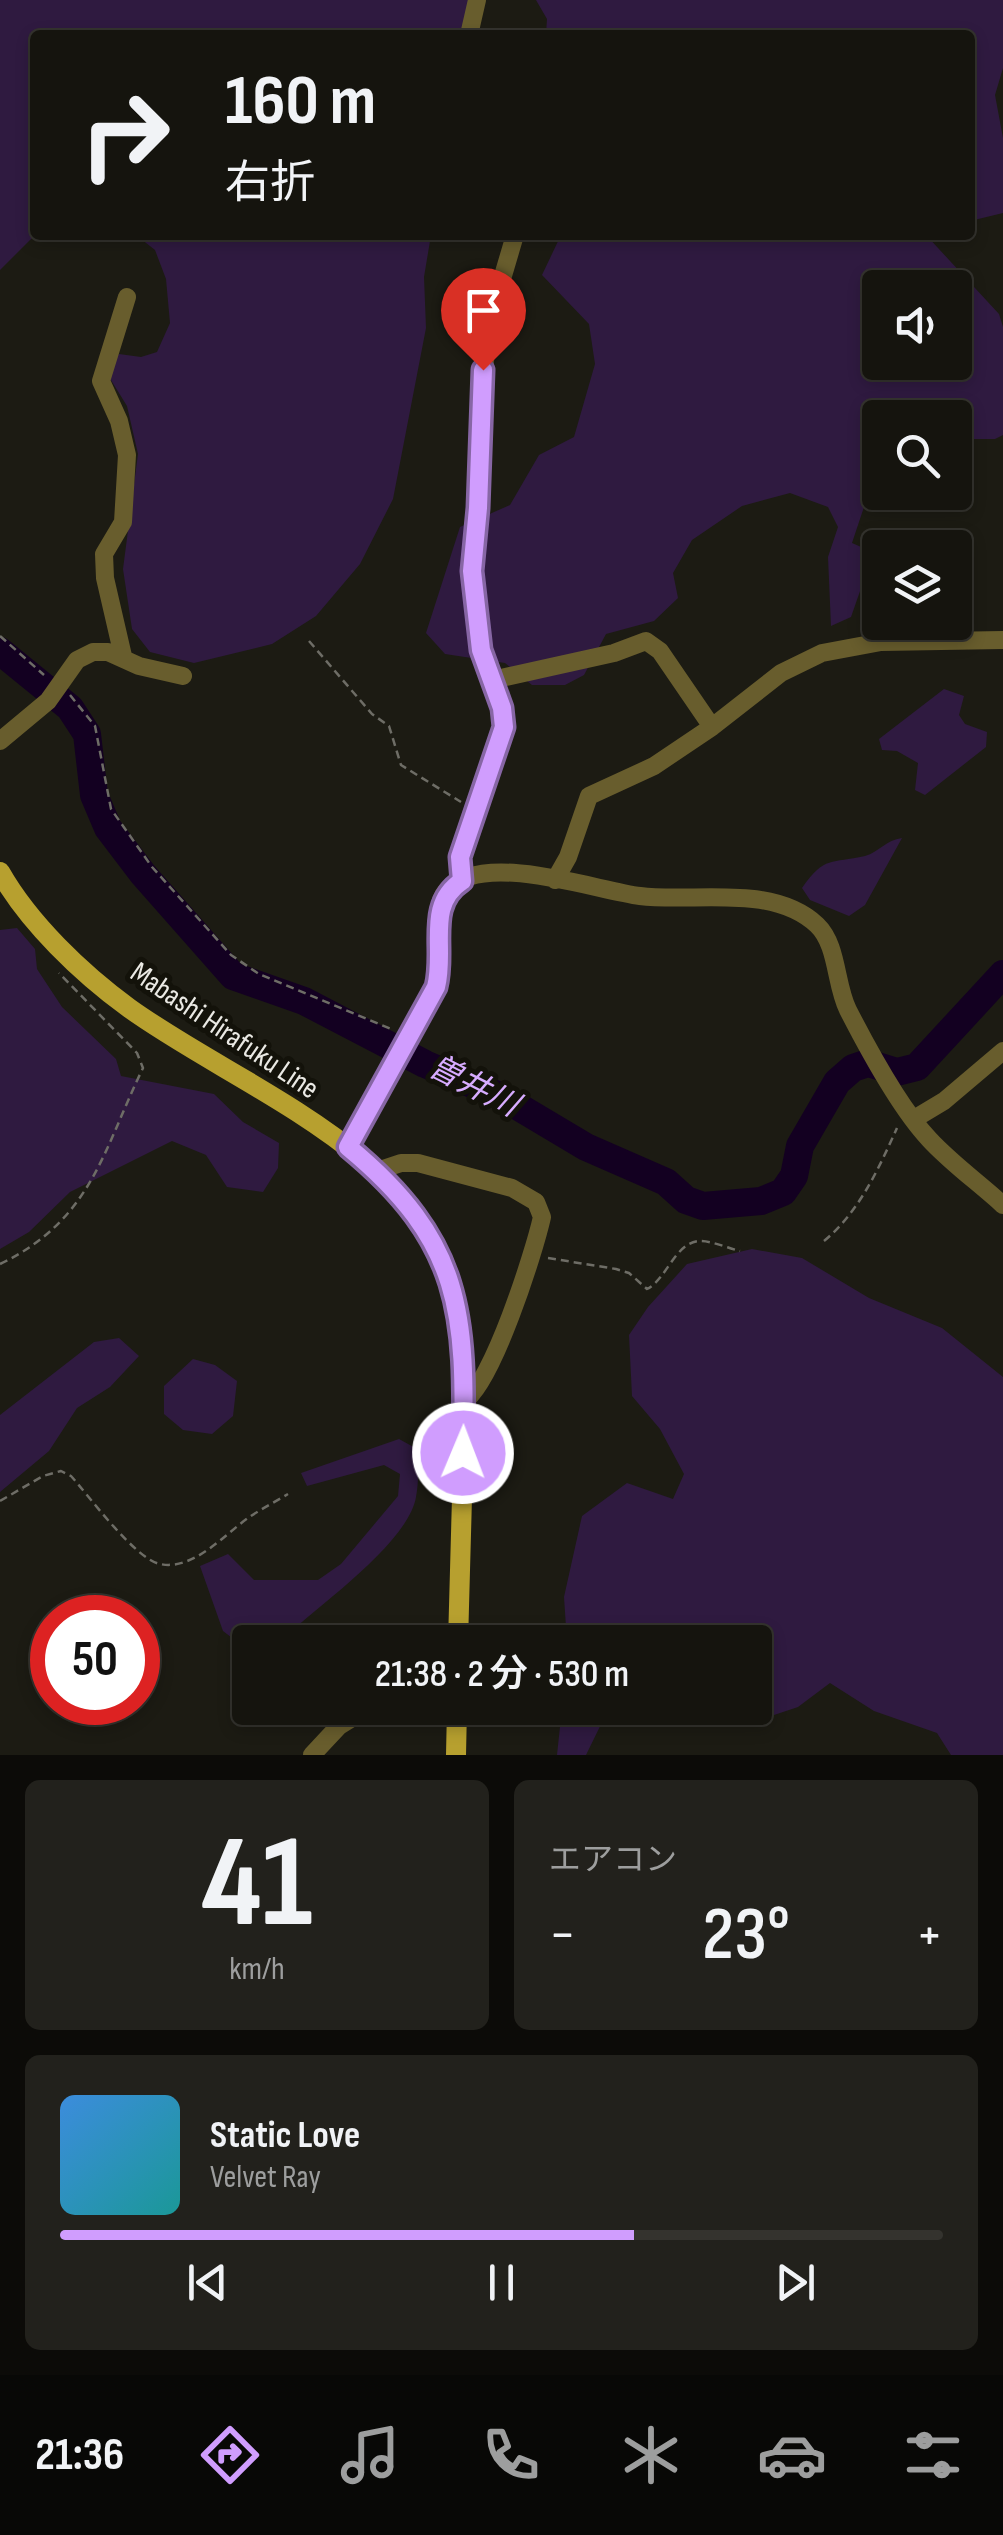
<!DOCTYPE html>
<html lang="ja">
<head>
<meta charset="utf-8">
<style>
  :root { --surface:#15140e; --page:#22211c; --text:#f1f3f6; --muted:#9d9e9e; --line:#34332e; --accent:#d09dfe }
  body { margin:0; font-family:"Sofia Sans Condensed","Noto Sans JP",sans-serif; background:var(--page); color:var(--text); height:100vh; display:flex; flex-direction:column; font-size:38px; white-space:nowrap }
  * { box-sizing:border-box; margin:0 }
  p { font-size:32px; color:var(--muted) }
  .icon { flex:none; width:55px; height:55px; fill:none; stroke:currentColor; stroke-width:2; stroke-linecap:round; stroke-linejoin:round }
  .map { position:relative; height:1755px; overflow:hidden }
  .panel { display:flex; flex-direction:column; gap:25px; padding:25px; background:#0c0b08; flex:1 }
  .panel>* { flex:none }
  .guide { position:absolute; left:30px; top:30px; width:945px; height:210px; border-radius:10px; box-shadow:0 5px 15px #0003,0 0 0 2px var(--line); background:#15140e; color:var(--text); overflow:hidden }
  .controls { position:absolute; left:862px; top:270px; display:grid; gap:20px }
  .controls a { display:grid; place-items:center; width:110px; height:110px; border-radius:10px; background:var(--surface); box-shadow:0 5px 15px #0003,0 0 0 2px var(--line); font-size:50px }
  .speed { position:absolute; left:30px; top:1595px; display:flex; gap:20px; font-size:50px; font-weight:700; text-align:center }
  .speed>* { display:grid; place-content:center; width:130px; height:130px; border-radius:50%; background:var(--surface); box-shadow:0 5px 15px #0003,0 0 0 2px var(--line); line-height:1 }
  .speed .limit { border:15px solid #d22; background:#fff; color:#111 }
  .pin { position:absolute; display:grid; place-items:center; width:85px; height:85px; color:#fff; margin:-102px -42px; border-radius:50% 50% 50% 0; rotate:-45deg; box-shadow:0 0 10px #0007 }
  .pin .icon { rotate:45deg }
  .me { position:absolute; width:110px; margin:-55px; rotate:1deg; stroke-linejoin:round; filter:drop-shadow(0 0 8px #0008) }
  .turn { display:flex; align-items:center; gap:35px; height:210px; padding:0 30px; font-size:45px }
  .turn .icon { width:130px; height:130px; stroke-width:2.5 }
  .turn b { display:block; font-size:70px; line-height:85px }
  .big { font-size:75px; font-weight:600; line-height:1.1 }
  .panel .card { flex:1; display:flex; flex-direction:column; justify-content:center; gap:15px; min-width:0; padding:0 35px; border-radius:15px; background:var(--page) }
  .panel .dial { align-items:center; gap:0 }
  .dial b { font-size:130px; line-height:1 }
  .song { display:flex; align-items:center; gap:30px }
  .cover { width:120px; height:120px; border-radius:15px; background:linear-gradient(135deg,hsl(210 70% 55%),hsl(180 70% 35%)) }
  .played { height:10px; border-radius:5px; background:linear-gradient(90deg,var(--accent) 65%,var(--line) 65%) }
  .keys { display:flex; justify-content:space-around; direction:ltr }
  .heat { display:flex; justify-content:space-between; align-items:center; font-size:55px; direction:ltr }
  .panel .tiles { flex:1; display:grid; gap:25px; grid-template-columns:1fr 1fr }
  .card:last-child { grid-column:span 2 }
  .trip { position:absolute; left:232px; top:1625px; width:540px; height:100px; border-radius:10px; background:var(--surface); box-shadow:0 5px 15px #0003,0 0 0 2px var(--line); font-weight:600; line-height:100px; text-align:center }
  .menu { display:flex; height:160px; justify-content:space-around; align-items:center; background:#080806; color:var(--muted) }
  .menu .icon { width:70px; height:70px }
  .menu .active { color:var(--accent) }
  .menu b { font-size:45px; color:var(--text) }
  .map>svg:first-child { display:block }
  .green { fill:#2f1a40; fill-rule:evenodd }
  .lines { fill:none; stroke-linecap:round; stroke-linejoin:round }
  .river { stroke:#130021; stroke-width:28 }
  .path { stroke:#6e6d66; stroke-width:2.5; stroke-dasharray:8 5; stroke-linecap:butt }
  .minor { stroke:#685d2d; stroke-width:18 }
  .major { stroke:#b7a02f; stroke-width:20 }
  .route-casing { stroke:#8766a5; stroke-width:25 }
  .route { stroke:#d09dfe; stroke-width:18 }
  .labels { text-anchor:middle; stroke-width:10; stroke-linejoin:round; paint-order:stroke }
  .street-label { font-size:30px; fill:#eae9e4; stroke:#13120a }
  .water-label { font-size:32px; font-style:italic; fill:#d7acff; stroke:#13120a }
</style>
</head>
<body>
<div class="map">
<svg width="1003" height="1755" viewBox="0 0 1003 1755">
  <rect width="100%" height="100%" fill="#1c1b13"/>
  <path class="green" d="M0,0H468L483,35H35V235L0,270Z
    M536,0H1003V68L995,95L1003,138V213L970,221V35H546L547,19Z
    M136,235H431L424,277L426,328L393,499L360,564L316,616L272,644L194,663L150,652L132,629L123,569L138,454L127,406L106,372L119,354L141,357L157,352L170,323L166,279L155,250Z
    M561,235H926L999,314L1003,327V435L995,439H955V418H880V490L866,501L852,543L868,550L866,574L851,617L831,626L828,557L838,527L828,507L790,493L742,506L692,540L673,573L678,598L654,621L606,634L584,675L565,685H532L505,663L445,654L426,633L460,527L510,505L539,455L574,437L595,364L589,324L542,275ZM880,288H955V362H880Z
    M944,689L964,696L959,715L965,724L987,732L986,747L925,795L915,790L918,763L897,751L882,750L879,739Z
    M902,838L865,905L849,916L810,900L802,888C825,855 831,864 865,856C879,852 886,840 902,838Z
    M17,928L35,949L37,969L62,1007L116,1059L121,1076L214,1094L243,1122L279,1143L278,1168L263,1192L227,1187L206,1155L172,1141L70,1192L29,1232L0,1249V930Z
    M752,1249L802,1258L869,1298L942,1328L1003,1377V1755H951L937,1733L874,1711L830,1683L798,1707L759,1720L737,1708H755V1642H567L564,1597L582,1516L627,1483L673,1499L684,1474L660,1429L632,1396L629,1335L648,1307L687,1264Z
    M119,1338L139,1356L110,1387L77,1408L49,1451L0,1492V1415L94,1342Z
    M193,1359L215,1365L237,1381L233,1416L212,1434L183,1430L164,1414V1386Z
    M399,1439L419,1450C418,1465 419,1482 416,1497C408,1544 315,1608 279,1642L240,1644L223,1631L200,1566L228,1554L254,1580H318L341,1564L398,1496L400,1474L384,1465L307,1486L301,1473Z
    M562,1708H609L586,1755H557Z"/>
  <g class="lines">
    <path class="river" d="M0,651L70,708L87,734L94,795L108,828L143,874L233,976L304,1001L425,1064L502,1097L586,1147L666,1182L686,1200L703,1206L761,1201L783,1192L794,1176L800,1146L837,1082L853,1068L868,1063L897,1072L917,1067L1003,974"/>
    <path class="path" d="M0,636L44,675
      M309,641L372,714L389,726L401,765L461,802
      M70,695L95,726L111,809L152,867L231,955L259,974L391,1029
      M824,1241C859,1212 878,1170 897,1128
      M548,1258L616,1269L629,1273L647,1289C667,1279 675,1242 700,1241C712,1241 728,1248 740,1251
      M0,1264C92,1220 103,1150 143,1068L137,1053L59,973
      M0,1501L43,1476L61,1471L71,1476C89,1496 135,1559 160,1564C193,1571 224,1535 248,1518C261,1509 275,1502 288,1494"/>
    <path class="minor" d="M469,35L477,0
      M123,656L105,578L104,554L123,522L127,455L119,421L101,381L127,297
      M492,680L614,653L646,641L660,651L712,727
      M0,741L48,701L77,660L93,652H108L139,666L183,676
      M555,880L568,857L589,796L654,766L712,727L781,673L822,653L881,642L1003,640
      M462,881L460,857L504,727L502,708L481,650L472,571L487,330L515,235
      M914,1119L944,1101L1003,1051
      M347,1147L436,987C438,980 441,972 442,965C444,943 430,909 447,890C482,850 594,890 640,896C694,903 772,883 817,925C838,945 835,984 848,1010C868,1049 899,1107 929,1139C951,1163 979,1183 1003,1205
      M377,1171L401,1163H418L512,1188L536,1202L542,1217C534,1253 492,1384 464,1401
      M312,1755L339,1726L368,1708"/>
    <path class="major" d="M0,872C29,923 81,973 129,1008C237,1086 415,1149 453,1288C469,1344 464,1404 463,1461C461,1522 460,1582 458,1642
      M456,1755L457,1708"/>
  </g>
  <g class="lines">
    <defs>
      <path id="route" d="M463,1453C466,1313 463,1242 348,1147L436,987C446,949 425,905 462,881L460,857L504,727L502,708L481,650L472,571L478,508L483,370"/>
    </defs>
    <use href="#route" class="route-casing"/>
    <use href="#route" class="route"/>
  </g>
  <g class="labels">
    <g class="street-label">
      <text transform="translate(225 1030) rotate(34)" y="10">Mabashi Hirafuku Line</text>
    </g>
    <g class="water-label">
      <text transform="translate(474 1085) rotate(27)" y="11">曽井川</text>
    </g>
  </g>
</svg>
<div class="controls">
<a><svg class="icon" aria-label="sound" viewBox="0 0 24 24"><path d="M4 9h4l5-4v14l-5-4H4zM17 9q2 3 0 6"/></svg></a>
<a><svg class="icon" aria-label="search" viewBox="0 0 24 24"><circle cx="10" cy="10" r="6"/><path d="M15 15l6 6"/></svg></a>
<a><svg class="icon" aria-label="layers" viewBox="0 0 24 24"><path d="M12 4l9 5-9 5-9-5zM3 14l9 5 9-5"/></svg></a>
</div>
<div class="speed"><div class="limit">50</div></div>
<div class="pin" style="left:483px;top:370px;background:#d93025"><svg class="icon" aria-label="arrive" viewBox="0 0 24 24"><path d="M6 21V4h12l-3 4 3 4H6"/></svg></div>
<svg class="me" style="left:463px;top:1453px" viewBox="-20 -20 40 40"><circle r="17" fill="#d09dfe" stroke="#fff" stroke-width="3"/><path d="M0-11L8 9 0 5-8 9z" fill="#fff"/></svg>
<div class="trip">21:38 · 2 分 · 530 m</div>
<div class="guide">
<div class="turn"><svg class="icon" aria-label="right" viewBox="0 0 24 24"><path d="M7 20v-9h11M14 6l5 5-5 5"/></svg><div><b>160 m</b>右折</div></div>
</div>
</div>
<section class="panel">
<div class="tiles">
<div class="card dial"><b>41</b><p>km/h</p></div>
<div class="card"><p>エアコン</p>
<div class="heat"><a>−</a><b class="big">23°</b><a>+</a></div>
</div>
<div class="card">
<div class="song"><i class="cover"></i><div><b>Static Love</b><p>Velvet Ray</p></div></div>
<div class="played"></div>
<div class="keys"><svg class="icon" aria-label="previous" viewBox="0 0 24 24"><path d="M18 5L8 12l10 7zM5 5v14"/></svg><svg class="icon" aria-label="pause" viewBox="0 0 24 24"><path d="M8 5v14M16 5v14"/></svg><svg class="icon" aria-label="next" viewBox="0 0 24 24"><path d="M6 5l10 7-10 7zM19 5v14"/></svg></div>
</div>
</div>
</section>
<nav class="menu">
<b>21:36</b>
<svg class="icon active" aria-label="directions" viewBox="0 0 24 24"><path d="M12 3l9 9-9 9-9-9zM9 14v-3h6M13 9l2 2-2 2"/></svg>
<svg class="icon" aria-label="music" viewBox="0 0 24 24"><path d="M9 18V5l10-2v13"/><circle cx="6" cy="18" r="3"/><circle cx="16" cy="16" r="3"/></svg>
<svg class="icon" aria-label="phone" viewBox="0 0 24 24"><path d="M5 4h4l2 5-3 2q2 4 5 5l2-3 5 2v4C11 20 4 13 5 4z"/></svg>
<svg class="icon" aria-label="climate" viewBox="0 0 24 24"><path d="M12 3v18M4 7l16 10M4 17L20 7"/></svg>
<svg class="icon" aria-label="car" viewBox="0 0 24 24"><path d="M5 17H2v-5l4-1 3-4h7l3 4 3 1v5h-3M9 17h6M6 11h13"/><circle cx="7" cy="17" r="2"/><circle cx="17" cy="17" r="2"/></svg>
<svg class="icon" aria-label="filters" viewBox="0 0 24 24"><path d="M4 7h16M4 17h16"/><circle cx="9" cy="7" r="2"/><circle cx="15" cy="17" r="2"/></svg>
</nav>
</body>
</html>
